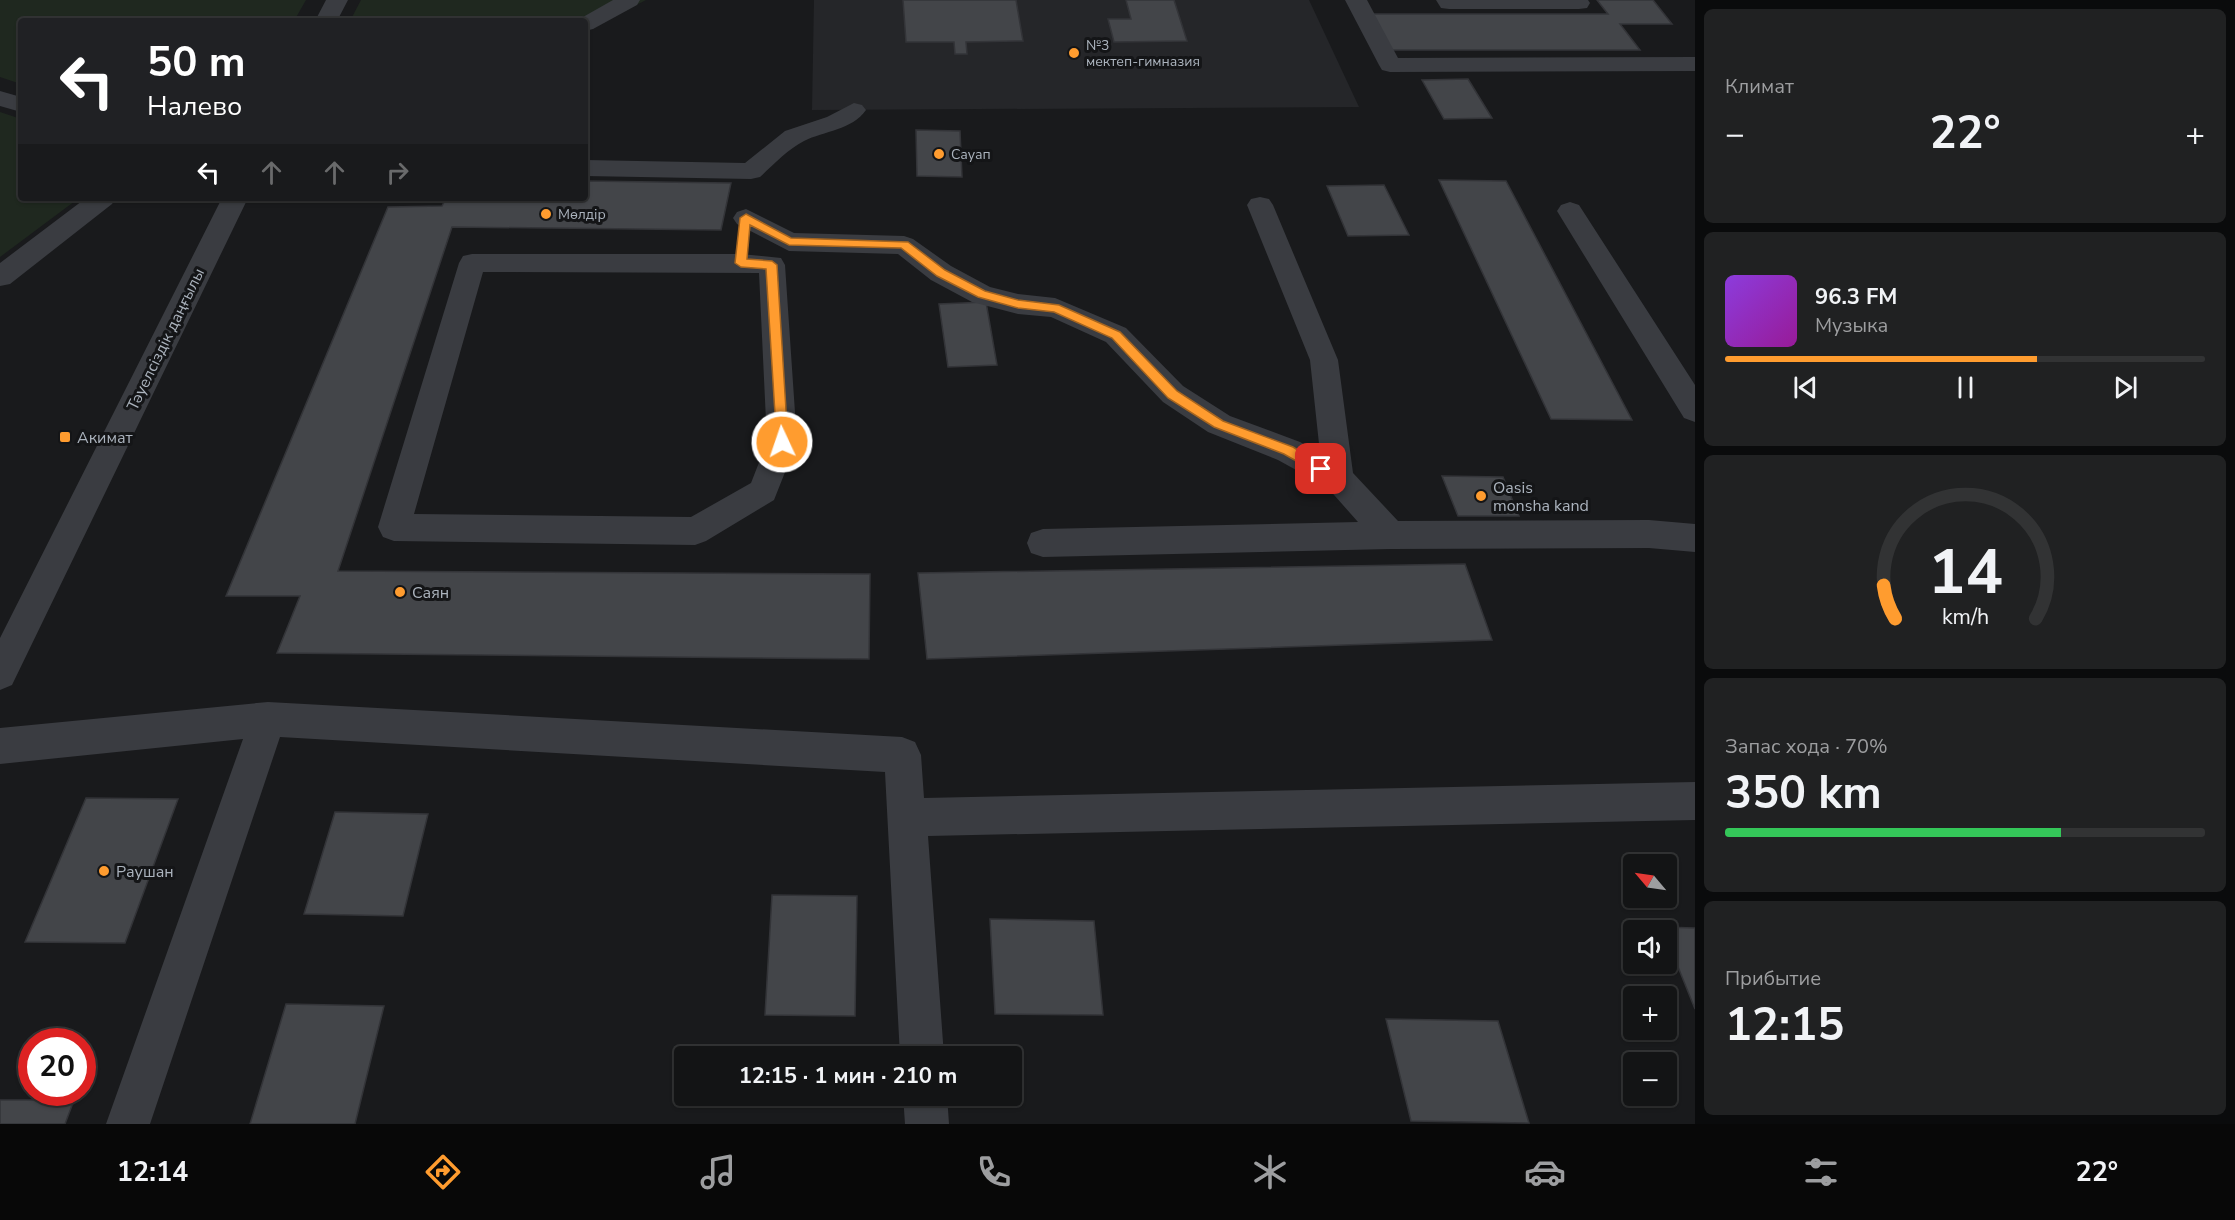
<!DOCTYPE html>
<html lang="ru">
<head>
<meta charset="utf-8">
<style>
  :root { --surface:#131415; --page:#202122; --text:#f1f3f6; --muted:#9d9ea0; --line:#323334; --accent:#ff9c2f }
  body { margin:0; font-family:"Nunito Sans",sans-serif; background:var(--page); color:var(--text); height:100vh; display:flex; flex-direction:column; font-size:22px; white-space:nowrap }
  * { box-sizing:border-box; margin:0 }
  p { font-size:20px; color:var(--muted) }
  .icon { flex:none; width:33px; height:33px; fill:none; stroke:currentColor; stroke-width:2; stroke-linecap:round; stroke-linejoin:round }
  .map { position:relative; flex:1; overflow:hidden }
  .drawer { display:flex; flex-direction:column; gap:9px; padding:9px; background:#0a0b0c; width:540px }
  .drawer>* { flex:none }
  .banner { position:absolute; left:18px; top:18px; width:570px; height:183px; border-radius:6px; box-shadow:0 2px 4px #0004,0 0 0 2px var(--line); background:#202124; color:#fff; overflow:hidden }
  .needle { width:39px; rotate:299deg }
  .fabs { position:absolute; left:1623px; top:854px; display:grid; gap:12px }
  .fabs a { display:grid; place-items:center; width:54px; height:54px; border-radius:6px; background:var(--surface); box-shadow:0 2px 4px #0004,0 0 0 2px var(--line); font-size:30px }
  .speed { position:absolute; left:18px; top:1028px; display:flex; gap:12px; font-size:30px; font-weight:700; text-align:center }
  .speed>* { display:grid; place-content:center; width:78px; height:78px; border-radius:50%; background:var(--surface); box-shadow:0 2px 4px #0004,0 0 0 2px var(--line); line-height:1 }
  .speed .limit { border:9px solid #d22; background:#fff; color:#111 }
  .pin { position:absolute; display:grid; place-items:center; width:51px; height:51px; color:#fff; margin:-26px; border-radius:12px; box-shadow:0 3px 9px #0006 }
  .me { position:absolute; width:66px; margin:-33px; rotate:357deg; stroke-linejoin:round; filter:drop-shadow(0 0 4px #0008) }
  .turn { display:flex; align-items:center; gap:21px; height:126px; padding:0 30px; font-size:27px }
  .turn .icon { width:78px; height:78px; stroke-width:2.5 }
  .turn b { display:block; font-size:42px; line-height:51px }
  .lanes { display:flex; align-items:center; height:57px; padding:0 30px; background:#0003; justify-content:center; gap:30px; direction:ltr }
  .lanes .off { opacity:.35 }
  .big { font-size:45px; font-weight:700; line-height:1.1 }
  .drawer .card { flex:1; display:flex; flex-direction:column; justify-content:center; gap:9px; min-width:0; padding:0 21px; border-radius:9px; background:var(--page) }
  .drawer .dial { align-items:center; gap:0 }
  .dial svg { height:156px; overflow:visible; fill:none; stroke:var(--line); stroke-width:7; stroke-linecap:round; text-anchor:middle }
  .dial text { fill:var(--text); stroke:none }
  .song { display:flex; align-items:center; gap:18px }
  .cover { width:72px; height:72px; border-radius:9px; background:linear-gradient(135deg,hsl(270 70% 55%),hsl(300 70% 35%)) }
  .played { height:6px; border-radius:3px; background:linear-gradient(90deg,var(--accent) 65%,var(--line) 65%) }
  .keys { display:flex; justify-content:space-around; direction:ltr }
  .heat { display:flex; justify-content:space-between; align-items:center; font-size:33px; direction:ltr }
  .charge { height:9px; border-radius:4px; background:linear-gradient(90deg,#34c759 70%,var(--line) 0) }
  .trip { position:absolute; left:674px; top:1046px; width:348px; height:60px; border-radius:6px; background:var(--surface); box-shadow:0 2px 4px #0004,0 0 0 2px var(--line); font-weight:700; line-height:60px; text-align:center }
  .dock { display:flex; height:96px; justify-content:space-around; align-items:center; background:#080808; color:var(--muted) }
  .dock .icon { width:42px; height:42px }
  .dock .on { color:var(--accent) }
  .dock b { font-size:27px; color:var(--text) }
  main { display:flex; flex:1; min-height:0 }
  .map>svg:first-child { display:block }
  .built { fill:#252629 }
  .green { fill:#1f281f }
  .building { fill:#434549; stroke:#333438; stroke-width:1.5 }
  .lines { fill:none; stroke-linecap:round; stroke-linejoin:round }
  .minor { fill:#3a3c41; fill-rule:evenodd }
  .route { fill:#ff9c2f; stroke:#a6651f; stroke-width:1.5 }
  .poi-dot { fill:#ff9c2f; stroke:#141517; stroke-width:2 }
  .labels { text-anchor:middle; stroke-width:6; stroke-linejoin:round; paint-order:stroke }
  .far-poi-label { font-size:14px; fill:#abb3bd; stroke:#141517; text-anchor:start }
  .street-label { font-size:16px; fill:#abb3bd; stroke:#141517 }
  .poi-label { font-size:16px; fill:#abb3bd; stroke:#141517; text-anchor:start }
</style>
</head>
<body>
<main>
<div class="map">
<svg width="1695" height="1124" viewBox="0 0 1695 1124">
  <rect width="100%" height="100%" fill="#191a1c"/>
  <path class="built" d="M814,0H1309L1359,107L812,110Z"/>
  <path class="green" d="M0,0H306L294,21H21V84L0,77Z
    M361,0H646L585,32V21H350Z
    M0,112L21,119V198H79L0,257Z"/>
  <path class="building" d="M903,0H1016L1023,41L966,42L967,54H955L954,42H906Z
    M1126,0H1174L1187,41L1114,42L1108,19H1131Z
    M1597,0H1653L1672,24H1620L1640,50H1388L1370,14H1608Z
    M1468,79L1492,118L1444,119L1422,80Z
    M916,130L960,131L962,177L917,176Z
    M1439,180L1506,181L1632,420L1551,419Z
    M585,181L731,183L721,230L452,227L338,571L870,574L869,659L277,653L300,596H226L388,207L442,206L446,198H585Z
    M1384,185L1409,235L1348,236L1327,186Z
    M986,302L997,365L948,367L939,304Z
    M1442,476L1503,477L1519,516H1458Z
    M1465,564L1492,640L927,659L918,573Z
    M86,798L178,799L125,943L25,942Z
    M335,812L428,814L403,916L304,914Z
    M772,895L857,896L855,1016L765,1015Z
    M990,919L1094,921L1103,1015L995,1014Z
    M1663,927L1695,928V1009L1666,937V930Z
    M286,1004L384,1006L355,1124H250Z
    M1386,1019L1498,1021L1529,1123L1411,1121Z
    M0,1100H74L65,1124H0Z"/>
  <g class="lines">
    <path class="minor" d="M326,0H348L337,21H315Z
      M613,0H640L637,5L593,29L585,31V21H576Z
      M1345,0H1367L1398,58L1695,57V71L1390,72L1382,70L1379,65Z
      M1436,0H1588L1590,3L1587,8L1579,9H1449L1441,8Z
      M0,91L21,97V112L0,106Z
      M854,103L862,105L866,110C852,130 824,131 804,141C788,149 773,165 760,177L751,179L585,176V160L745,163L785,131L827,117Z
      M1260,197L1269,199L1273,205L1338,360L1353,473L1398,521L1649,520L1695,524V552L1649,548L1390,549L1043,557L1031,553L1027,543L1031,533L1043,529L1358,522L1327,487L1278,460L1208,432L1163,402L1106,342L1051,317L1018,314L972,302L931,280L898,254L789,251L737,224L733,218L737,212L746,209L794,233L904,236L913,239L951,266L990,287L1018,294L1055,298L1126,328L1183,386L1230,416L1300,442L1320,453L1310,360L1247,205L1251,199Z
      M86,198H116L112,204L10,284L0,286V263Z
      M222,198H248L12,685L0,690V638Z
      M1570,202L1579,205L1695,385V422L1684,418L1557,211L1561,205Z
      M472,254H741L781,258L785,265L797,442L774,500L706,541L695,545L394,541L383,537L378,527L459,263L463,256ZM483,272L759,273L767,442L751,483L691,517L414,514Z
      M268,702L902,737L915,742L921,755L924,798L1695,782V820L928,836L944,1056H900L885,772L280,737L150,1124H106L243,739L0,764V728Z
      M903,1095H947L949,1124H905Z"/>
  </g>
  <path class="route" d="M746,214L791,238L908,242L945,270L985,291L1018,300L1059,305L1120,332L1177,391L1223,421L1293,447L1328,469L1326,473H1317L1284,454L1214,427L1168,398L1112,338L1054,312L1018,308L978,297L937,276L901,248L789,245L750,225L747,259L772,261L777,265L788,442L782,447L777,446L766,269L741,267L735,263L740,218Z"/>
  <g class="poi-dot">
    <circle cx="1074" cy="53" r="6"/>
    <circle cx="939" cy="154" r="6"/>
    <circle cx="546" cy="214" r="6"/>
    <rect x="59" y="431" width="12" height="12" rx="3"/>
    <circle cx="1481" cy="496" r="6"/>
    <circle cx="400" cy="592" r="6"/>
    <circle cx="104" cy="871" r="6"/>
  </g>
  <g class="labels">
    <g class="far-poi-label">
      <text x="1086" y="50">№3<tspan x="1086" dy="16">мектеп-гимназия</tspan></text>
      <text x="951" y="159">Сауап</text>
      <text x="558" y="219">Мөлдір</text>
    </g>
    <g class="street-label">
      <text transform="translate(165 339) rotate(-64)" y="6">Тәуелсіздік даңғылы</text>
    </g>
    <g class="poi-label">
      <text x="77" y="443">Акимат</text>
      <text x="1493" y="493">Oasis<tspan x="1493" dy="18">monsha kand</tspan></text>
      <text x="412" y="598">Саян</text>
      <text x="116" y="877">Раушан</text>
    </g>
  </g>
</svg>
<div class="fabs">
<a><svg class="needle" viewBox="-14 -14 28 28"><path d="M0-13l5 13h-10z" fill="#e53935"/><path d="M0 13l5-13h-10z" fill="#9d9ea0"/></svg></a>
<a><svg class="icon" aria-label="sound" viewBox="0 0 24 24"><path d="M4 9h4l5-4v14l-5-4H4zM17 9q2 3 0 6"/></svg></a>
<a>+</a>
<a>−</a>
</div>
<div class="speed"><div class="limit">20</div></div>
<div class="pin" style="left:1321px;top:469px;background:#d93025"><svg class="icon" aria-label="arrive" viewBox="0 0 24 24"><path d="M6 21V4h12l-3 4 3 4H6"/></svg></div>
<svg class="me" style="left:782px;top:442px" viewBox="-20 -20 40 40"><circle r="17" fill="#ff9c2f" stroke="#fff" stroke-width="3"/><path d="M0-11L8 9 0 5-8 9z" fill="#fff"/></svg>
<div class="trip">12:15 · 1 мин · 210 m</div>
<div class="banner">
<div class="turn"><svg class="icon" aria-label="left" viewBox="0 0 24 24"><path d="M17 20v-9H6M10 6l-5 5 5 5"/></svg><div><b>50 m</b>Налево</div></div>
<div class="lanes"><svg class="icon" aria-label="left" viewBox="0 0 24 24"><path d="M17 20v-9H6M10 6l-5 5 5 5"/></svg><svg class="icon off" aria-label="ahead" viewBox="0 0 24 24"><path d="M12 20V5M6 11l6-6 6 6"/></svg><svg class="icon off" aria-label="ahead" viewBox="0 0 24 24"><path d="M12 20V5M6 11l6-6 6 6"/></svg><svg class="icon off" aria-label="right" viewBox="0 0 24 24"><path d="M7 20v-9h11M14 6l5 5-5 5"/></svg></div>
</div>
</div>
<section class="drawer">
<div class="card"><p>Климат</p>
<div class="heat"><a>−</a><b class="big">22°</b><a>+</a></div>
</div>
<div class="card">
<div class="song"><i class="cover"></i><div><b>96.3 FM</b><p>Музыка</p></div></div>
<div class="played"></div>
<div class="keys"><svg class="icon" aria-label="previous" viewBox="0 0 24 24"><path d="M18 5L8 12l10 7zM5 5v14"/></svg><svg class="icon" aria-label="pause" viewBox="0 0 24 24"><path d="M8 5v14M16 5v14"/></svg><svg class="icon" aria-label="next" viewBox="0 0 24 24"><path d="M6 5l10 7-10 7zM19 5v14"/></svg></div>
</div>
<div class="card dial"><svg viewBox="0 0 100 80">
<path d="M14 69A42 42 0 1 1 86 69"/>
<path d="M14 69A42 42 0 0 1 8 52" stroke="#ff9c2f"/>
<text x="50" y="56" font-size="32" font-weight="700">14</text>
<text x="50" y="72" font-size="11">km/h</text>
</svg></div>
<div class="card"><p>Запас хода · 70%</p><b class="big">350 km</b><div class="charge"></div></div>
<div class="card"><p>Прибытие</p><b class="big">12:15</b></div>
</section>
</main>
<nav class="dock">
<b>12:14</b>
<svg class="icon on" aria-label="directions" viewBox="0 0 24 24"><path d="M12 3l9 9-9 9-9-9zM9 14v-3h6M13 9l2 2-2 2"/></svg>
<svg class="icon" aria-label="music" viewBox="0 0 24 24"><path d="M9 18V5l10-2v13"/><circle cx="6" cy="18" r="3"/><circle cx="16" cy="16" r="3"/></svg>
<svg class="icon" aria-label="phone" viewBox="0 0 24 24"><path d="M5 4h4l2 5-3 2q2 4 5 5l2-3 5 2v4C11 20 4 13 5 4z"/></svg>
<svg class="icon" aria-label="climate" viewBox="0 0 24 24"><path d="M12 3v18M4 7l16 10M4 17L20 7"/></svg>
<svg class="icon" aria-label="car" viewBox="0 0 24 24"><path d="M5 17H2v-5l4-1 3-4h7l3 4 3 1v5h-3M9 17h6M6 11h13"/><circle cx="7" cy="17" r="2"/><circle cx="17" cy="17" r="2"/></svg>
<svg class="icon" aria-label="filters" viewBox="0 0 24 24"><path d="M4 7h16M4 17h16"/><circle cx="9" cy="7" r="2"/><circle cx="15" cy="17" r="2"/></svg>
<b>22°</b>
</nav>
</body>
</html>
